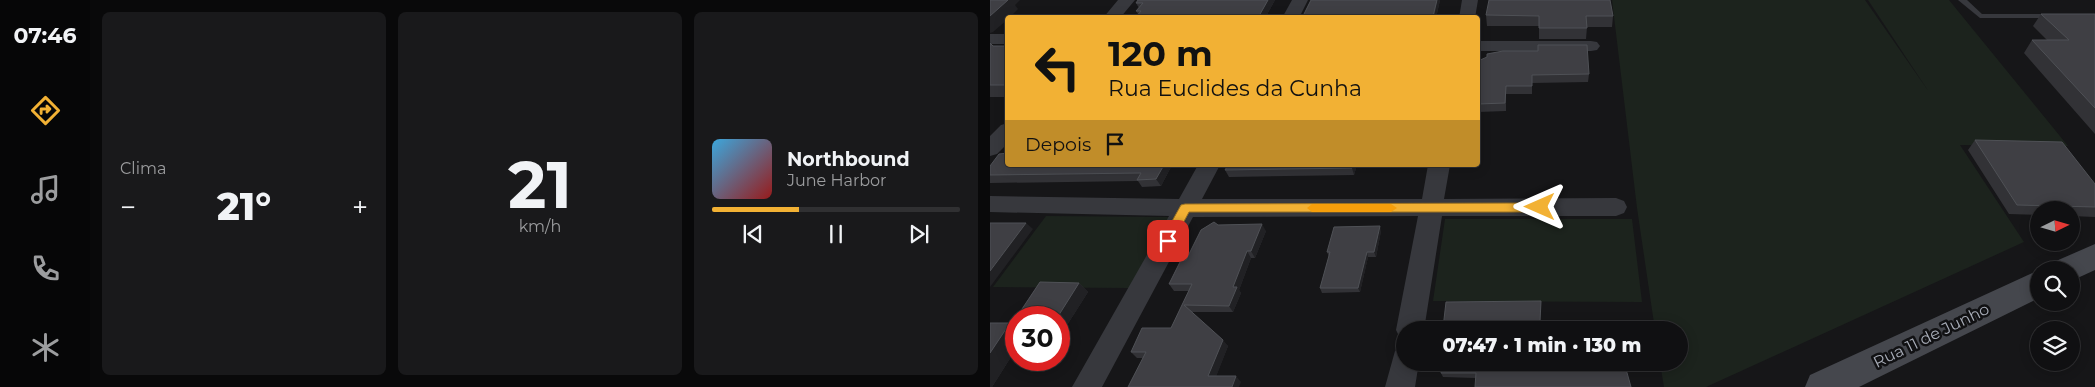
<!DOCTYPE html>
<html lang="pt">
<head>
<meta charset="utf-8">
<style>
  :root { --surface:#101012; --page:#19191b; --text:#f1f3f6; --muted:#9c9d9f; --line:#303032; --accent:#f2b134 }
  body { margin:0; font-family:Montserrat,sans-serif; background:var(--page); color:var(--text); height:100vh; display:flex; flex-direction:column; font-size:19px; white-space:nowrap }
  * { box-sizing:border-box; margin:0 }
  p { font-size:16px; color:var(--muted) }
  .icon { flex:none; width:28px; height:28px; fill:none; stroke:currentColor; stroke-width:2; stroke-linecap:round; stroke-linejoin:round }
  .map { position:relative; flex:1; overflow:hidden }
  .drawer { display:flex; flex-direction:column; gap:12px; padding:12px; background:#09090a; width:900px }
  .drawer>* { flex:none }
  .top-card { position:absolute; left:15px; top:15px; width:475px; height:152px; border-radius:5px; box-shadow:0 2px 12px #0003,0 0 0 1px var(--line); background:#f2b134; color:#111; overflow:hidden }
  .needle { width:32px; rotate:85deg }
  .fabs { position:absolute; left:1040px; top:201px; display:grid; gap:10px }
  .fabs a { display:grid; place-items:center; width:50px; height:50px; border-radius:50%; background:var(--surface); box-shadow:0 2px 12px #0003,0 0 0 1px var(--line); font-size:25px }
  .speed { position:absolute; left:15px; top:306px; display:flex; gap:10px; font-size:25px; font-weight:700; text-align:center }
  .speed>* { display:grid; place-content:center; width:65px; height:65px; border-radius:50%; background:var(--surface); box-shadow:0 2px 12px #0003,0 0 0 1px var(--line); line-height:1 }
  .speed .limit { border:8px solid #d22; background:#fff; color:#111 }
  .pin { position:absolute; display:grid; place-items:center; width:42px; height:42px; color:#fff; margin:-21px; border-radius:10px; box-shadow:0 2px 8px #0006 }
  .me { position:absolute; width:55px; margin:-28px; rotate:270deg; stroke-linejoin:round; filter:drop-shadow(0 0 4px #0008) }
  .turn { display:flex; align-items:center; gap:18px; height:105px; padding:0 20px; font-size:22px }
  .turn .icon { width:65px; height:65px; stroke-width:2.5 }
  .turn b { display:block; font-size:35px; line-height:42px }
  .then { display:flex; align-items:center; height:48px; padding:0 20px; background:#0003; gap:10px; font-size:19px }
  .big { font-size:38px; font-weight:800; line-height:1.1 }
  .drawer .widget { flex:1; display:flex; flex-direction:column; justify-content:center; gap:8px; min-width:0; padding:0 18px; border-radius:8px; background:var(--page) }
  .drawer .dial { align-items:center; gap:0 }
  .dial b { font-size:65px; line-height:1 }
  .song { display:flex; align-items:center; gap:15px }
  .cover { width:60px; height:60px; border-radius:8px; background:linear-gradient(135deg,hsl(200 70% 55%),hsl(0 70% 35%)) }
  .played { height:5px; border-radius:2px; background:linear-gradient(90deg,var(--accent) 35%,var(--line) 35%) }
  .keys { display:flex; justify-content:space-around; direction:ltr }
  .heat { display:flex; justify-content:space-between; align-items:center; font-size:28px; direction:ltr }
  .drawer .tiles { flex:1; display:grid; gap:12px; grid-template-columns:repeat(3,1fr) }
  .trip { position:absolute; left:406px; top:321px; width:292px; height:50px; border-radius:25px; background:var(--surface); box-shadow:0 2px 12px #0003,0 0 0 1px var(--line); font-weight:800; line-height:50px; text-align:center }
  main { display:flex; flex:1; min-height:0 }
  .tabs { display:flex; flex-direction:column; width:90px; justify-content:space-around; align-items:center; background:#060607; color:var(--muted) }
  .tabs .icon { width:35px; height:35px }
  .tabs .selected { color:var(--accent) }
  .tabs b { font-size:22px; color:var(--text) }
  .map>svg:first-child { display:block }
  .green { fill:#1c231d }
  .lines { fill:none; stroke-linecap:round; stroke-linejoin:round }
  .lane { fill:#37383d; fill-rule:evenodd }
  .street { fill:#37383d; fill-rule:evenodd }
  .secondary { fill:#45474d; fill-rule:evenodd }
  .wall { fill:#323236 }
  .shaded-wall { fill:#212124 }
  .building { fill:#3f3f44; stroke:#4f5156 }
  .route { fill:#f2b134; stroke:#9d7322 }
  .slow { fill:#f59e0b }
  .labels { text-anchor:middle; stroke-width:5; stroke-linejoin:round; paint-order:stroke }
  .near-street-label { font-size:16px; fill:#a8adb8; stroke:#111113 }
</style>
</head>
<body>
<main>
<nav class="tabs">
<b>07:46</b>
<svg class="icon selected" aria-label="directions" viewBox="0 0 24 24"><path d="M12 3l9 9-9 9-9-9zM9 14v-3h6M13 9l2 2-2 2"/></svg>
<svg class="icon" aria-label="music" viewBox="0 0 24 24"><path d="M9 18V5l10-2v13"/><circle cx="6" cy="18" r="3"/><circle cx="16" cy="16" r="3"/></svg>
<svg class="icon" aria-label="phone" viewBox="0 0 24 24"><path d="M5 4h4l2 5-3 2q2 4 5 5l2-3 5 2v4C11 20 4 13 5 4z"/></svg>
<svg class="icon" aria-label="climate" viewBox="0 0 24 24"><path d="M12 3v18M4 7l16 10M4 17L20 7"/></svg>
</nav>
<section class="drawer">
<div class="tiles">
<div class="widget"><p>Clima</p>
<div class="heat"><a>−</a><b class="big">21°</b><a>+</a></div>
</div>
<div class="widget dial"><b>21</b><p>km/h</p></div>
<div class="widget">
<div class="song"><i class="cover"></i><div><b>Northbound</b><p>June Harbor</p></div></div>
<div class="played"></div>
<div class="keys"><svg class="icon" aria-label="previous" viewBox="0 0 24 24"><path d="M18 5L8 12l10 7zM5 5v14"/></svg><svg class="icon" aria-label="pause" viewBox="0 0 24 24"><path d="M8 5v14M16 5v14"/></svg><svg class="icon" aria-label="next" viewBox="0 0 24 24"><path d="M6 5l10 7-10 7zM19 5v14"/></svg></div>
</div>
</div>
</section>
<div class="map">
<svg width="1105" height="387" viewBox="0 0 1105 387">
  <rect width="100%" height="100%" fill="#161618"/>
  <path class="green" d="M622,0H875L939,92L878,0H959L1078,146L970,145L1034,242L716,387H674L670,363L690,362V330H665L647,208Z
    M56,216L179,217L139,288L3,287Z
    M455,219H642L652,302L443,301Z"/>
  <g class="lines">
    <path class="lane" d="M968,0H977L992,14H1064L1068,16L1064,18H990Z"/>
    <path class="street" d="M128,0H145L130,18H113Z
      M302,0H318L309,18H292Z
      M472,0H488L485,18H469Z
      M0,34H18V44H0Z
      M488,41H601L607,42L610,46L607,50L601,51H488Z
      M18,123V143L7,154L0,156V136L11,125Z
      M208,165H230L212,199H432L438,165H460L454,199L626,198L634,201L637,207L634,213L626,216H452L434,330H415V340L410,338L406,330L428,216L203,217L112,387H82L179,216L0,212V196L189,199Z
      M415,347V362H429L425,387H395L405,351Z"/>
    <path class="secondary" d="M1105,244V270L1081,281V270H1062L1066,261Z
      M1049,270V298L869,387H815L820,375Z"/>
  </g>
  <path class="wall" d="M285,0L275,18H147L146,17L148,14L146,11L149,8L146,3Z
    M450,0L446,18H314L313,16Z
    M1051,14H1105V134L1034,53L1042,40H1057L1043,26Z
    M496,15L623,16L622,27H597L596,39H549V26H497Z
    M0,42L3,46H18V97H0Z
    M488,61L599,74L598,82L542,83V94H516V111L488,112Z
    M985,140L1105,184V217L1081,216V210H1049V215L1019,214L978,150Z
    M182,165L171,186L152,187L148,181L0,183V166Z
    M367,165L364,175L239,177L235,170Z
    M228,225L276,231L265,258H261L249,290L251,293L243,312H201L238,346L226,376L251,382L153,358H147L141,352L181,328L199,291H184L179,284L196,260Z
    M391,231L386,257H378L370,292L332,293L330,288L339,257L337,252Z
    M50,282L89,283L98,292L72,333H69V318H26V349L2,387H0V323H20L22,324Z
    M634,362L485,378L453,377L451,373L602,365Z"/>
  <path class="shaded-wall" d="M14,0H30L25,5L28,9L19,18H18V19L3,32L0,33V16Z
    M278,0H285L275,18H269V16Z
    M447,0H450L446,18H444Z
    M174,165H182L171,186L166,179Z
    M363,165H367L364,175L362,168Z
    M36,223L43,229L0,287V271Z
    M272,224L276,231L265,258L261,251Z
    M390,226L391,231L386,257L384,252Z
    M257,251L261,258L249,290L251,293L243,312L239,306L243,287Z
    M377,252L378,257L370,292L368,288Z
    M89,283L98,292L72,333L69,330V318H67Z
    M20,323L26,328V349L2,387H0V353Z
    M233,340L238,346L224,382L218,376Z
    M246,376L251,382L249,387H242Z"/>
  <path class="building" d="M0,0H18L0,16Z
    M148,0H278L269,16L146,17L151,11H146L153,3H146Z
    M321,0H447L443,16H313Z
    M499,0H620L623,16H596L597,28H549V16L496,15Z
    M1051,14H1105V108L1042,40H1079Z
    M0,43L3,46H18V85H0Z
    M548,45H597L599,74L542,75V86H516L515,103L488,104V61L497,57V54L513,51H548Z
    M985,140L1072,142L1105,184V207L1027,205Z
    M18,153V165H174L166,179L147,180L151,173L0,175V166L9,154Z
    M238,165H363L362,168L235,170Z
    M224,222L228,225L272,224L261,251H257L243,287H247L239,306L194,305L233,340L218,376H246L242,387H138L156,352H141L152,328H181L202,284H179L191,260H196L211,230Z
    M0,223H36L0,271Z
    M390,226L384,252H377L368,288H330L340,252H337L344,227Z
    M50,282L89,283L67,318H26V324H22Z
    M551,301L550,322H599L600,330H457V327L453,328L456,302Z
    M0,323H20L0,353Z
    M453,362H602V365L620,362H634L641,387H485L486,373H451Z"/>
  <path class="route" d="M550,203L556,207L550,212H199L182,244H173L171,241L191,205L195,204Z"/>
  <path class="slow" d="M322,204H401L407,208L401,212H322L317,208Z"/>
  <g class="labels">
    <g class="near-street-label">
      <text transform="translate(941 335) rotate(-26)" y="6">Rua 11 de Junho</text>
    </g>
  </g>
</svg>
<div class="fabs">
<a><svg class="needle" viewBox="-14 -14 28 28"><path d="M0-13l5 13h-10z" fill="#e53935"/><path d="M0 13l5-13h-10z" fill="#9c9d9f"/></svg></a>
<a><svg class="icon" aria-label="search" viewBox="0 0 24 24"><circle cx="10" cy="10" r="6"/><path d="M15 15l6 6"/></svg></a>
<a><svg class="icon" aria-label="layers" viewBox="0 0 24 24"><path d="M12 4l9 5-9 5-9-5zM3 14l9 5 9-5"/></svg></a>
</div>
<div class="speed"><div class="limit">30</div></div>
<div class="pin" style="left:178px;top:241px;background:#d93025"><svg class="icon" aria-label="arrive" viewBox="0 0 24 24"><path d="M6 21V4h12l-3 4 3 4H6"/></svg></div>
<svg class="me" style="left:550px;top:207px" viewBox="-20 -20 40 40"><path d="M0-17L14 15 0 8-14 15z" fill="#f2b134" stroke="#fff" stroke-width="4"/></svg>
<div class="trip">07:47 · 1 min · 130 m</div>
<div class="top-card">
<div class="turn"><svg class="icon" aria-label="left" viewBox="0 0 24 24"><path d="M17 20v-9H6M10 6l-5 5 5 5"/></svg><div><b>120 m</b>Rua Euclides da Cunha</div></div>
<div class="then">Depois<svg class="icon" aria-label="arrive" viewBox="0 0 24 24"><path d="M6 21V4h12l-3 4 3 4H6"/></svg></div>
</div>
</div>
</main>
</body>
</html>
